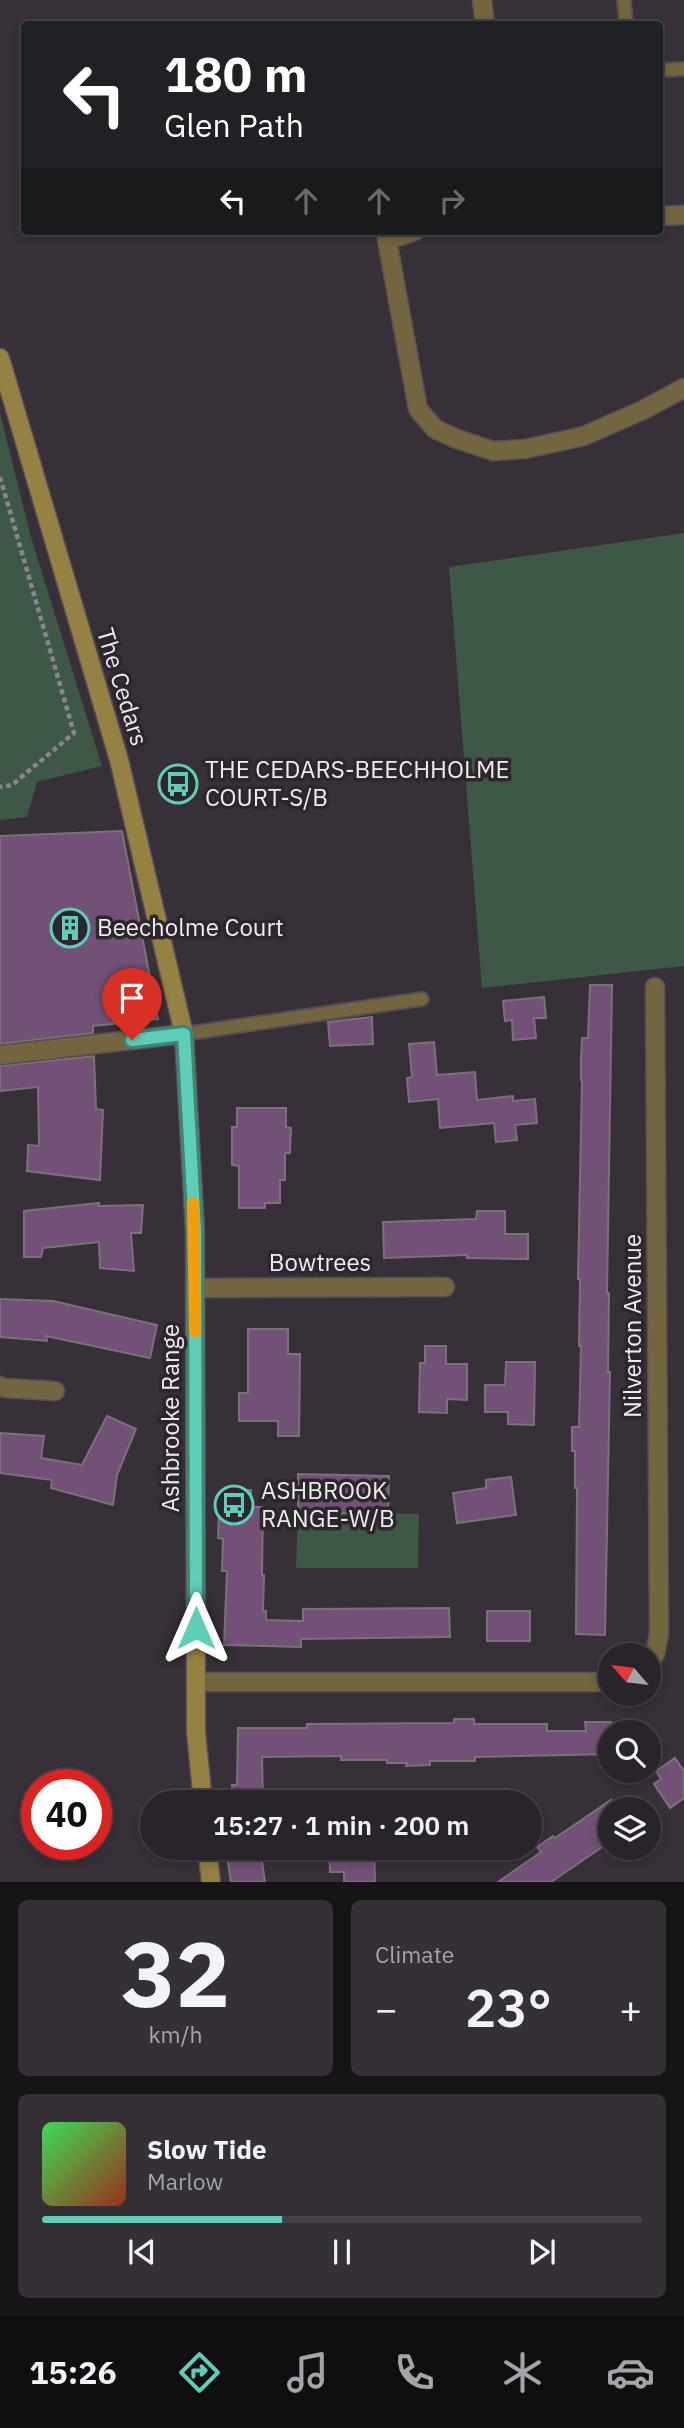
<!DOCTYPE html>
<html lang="en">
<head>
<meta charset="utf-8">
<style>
  :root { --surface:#29242a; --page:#353036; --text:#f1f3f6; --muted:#a5a4a8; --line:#454147; --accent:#5eceb8 }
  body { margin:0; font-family:"IBM Plex Sans",sans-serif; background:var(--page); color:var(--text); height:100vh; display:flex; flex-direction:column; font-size:26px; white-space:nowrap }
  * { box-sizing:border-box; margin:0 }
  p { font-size:23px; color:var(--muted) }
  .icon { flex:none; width:38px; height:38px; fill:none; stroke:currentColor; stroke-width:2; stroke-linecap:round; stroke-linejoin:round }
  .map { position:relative; height:1882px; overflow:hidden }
  .panel { display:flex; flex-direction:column; gap:18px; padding:18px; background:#171417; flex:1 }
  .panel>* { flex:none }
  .hud { position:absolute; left:21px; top:21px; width:642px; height:214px; border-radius:7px; box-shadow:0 4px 10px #0003,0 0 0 2px var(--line); background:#202124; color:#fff; overflow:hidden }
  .needle { width:46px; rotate:298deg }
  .buttons { position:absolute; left:598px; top:1643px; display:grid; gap:14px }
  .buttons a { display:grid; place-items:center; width:63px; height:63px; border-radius:50%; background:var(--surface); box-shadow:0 4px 10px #0003,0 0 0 2px var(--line); font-size:35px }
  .speed { position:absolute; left:21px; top:1769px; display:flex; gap:14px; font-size:35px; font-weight:700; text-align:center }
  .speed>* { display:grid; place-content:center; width:91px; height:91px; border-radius:50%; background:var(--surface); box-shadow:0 4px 10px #0003,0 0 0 2px var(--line); line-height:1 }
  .speed .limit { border:10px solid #d22; background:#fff; color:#111 }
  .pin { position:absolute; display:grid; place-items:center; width:60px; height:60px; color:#fff; margin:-72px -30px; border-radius:50% 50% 50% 0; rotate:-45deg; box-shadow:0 0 7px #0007 }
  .pin .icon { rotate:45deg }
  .me { position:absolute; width:77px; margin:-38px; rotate:0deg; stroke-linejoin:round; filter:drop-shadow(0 0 5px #0008) }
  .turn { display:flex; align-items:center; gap:24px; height:147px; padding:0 28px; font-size:32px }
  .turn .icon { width:91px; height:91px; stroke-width:2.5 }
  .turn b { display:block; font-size:49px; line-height:60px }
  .lanes { display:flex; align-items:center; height:66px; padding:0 28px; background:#0003; justify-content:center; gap:35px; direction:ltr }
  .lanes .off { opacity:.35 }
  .big { font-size:52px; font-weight:600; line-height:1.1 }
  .panel .tile { flex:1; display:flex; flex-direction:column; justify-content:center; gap:10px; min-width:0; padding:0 24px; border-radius:10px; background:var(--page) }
  .panel .dial { align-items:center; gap:0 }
  .dial b { font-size:91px; line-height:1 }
  .song { display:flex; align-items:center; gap:21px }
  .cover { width:84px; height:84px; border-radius:10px; background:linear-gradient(135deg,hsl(130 70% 55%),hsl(10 70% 35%)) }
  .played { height:7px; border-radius:4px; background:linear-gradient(90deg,var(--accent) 40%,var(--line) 40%) }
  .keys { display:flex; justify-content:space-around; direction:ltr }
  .heat { display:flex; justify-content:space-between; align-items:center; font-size:38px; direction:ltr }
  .panel .tiles { flex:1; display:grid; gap:18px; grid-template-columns:1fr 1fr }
  .tile:last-child { grid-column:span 2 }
  .trip { position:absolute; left:140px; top:1790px; width:402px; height:70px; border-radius:35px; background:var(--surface); box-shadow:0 4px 10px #0003,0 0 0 2px var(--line); font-weight:600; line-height:70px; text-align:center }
  .dock { display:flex; height:112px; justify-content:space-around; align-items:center; background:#100e11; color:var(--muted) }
  .dock .icon { width:49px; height:49px }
  .dock .on { color:var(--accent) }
  .dock b { font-size:32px; color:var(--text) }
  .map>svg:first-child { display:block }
  .green { fill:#3e5746 }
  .building { fill:#715175; stroke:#7a717a; stroke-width:2 }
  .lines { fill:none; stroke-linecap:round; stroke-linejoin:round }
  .lane-casing { stroke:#554e55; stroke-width:16 }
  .street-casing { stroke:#554e55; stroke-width:21 }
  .secondary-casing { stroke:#554e55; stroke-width:21 }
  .path { stroke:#8b858b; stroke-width:4.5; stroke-dasharray:5 3.5; stroke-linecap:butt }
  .lane { stroke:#72653f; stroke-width:12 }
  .street { stroke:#72653f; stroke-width:18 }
  .secondary { stroke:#958141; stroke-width:18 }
  .route-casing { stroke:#3d8678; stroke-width:18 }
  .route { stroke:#5eceb8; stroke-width:12 }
  .slow { stroke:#f59e0b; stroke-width:12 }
  .labels { text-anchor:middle; stroke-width:7; stroke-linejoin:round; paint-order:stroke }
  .street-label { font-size:24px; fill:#f0ebf0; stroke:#2d262d }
  .poi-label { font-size:24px; fill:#f0ebf0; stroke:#2d262d; text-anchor:start }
</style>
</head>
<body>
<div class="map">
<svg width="684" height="1882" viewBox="0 0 684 1882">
  <rect width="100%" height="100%" fill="#373038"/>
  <path class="green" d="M0,413L30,534L102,766L37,782L27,817L0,820Z
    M684,533V966L482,988L449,567Z
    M298,1512L419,1514L418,1568H296Z"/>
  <path class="building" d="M122,831L158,1019L93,1026V1033L0,1044V836Z
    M590,985H612L607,1293H609L608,1372H610L605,1635L576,1634L577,1488H575V1451H572V1427H579L581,1346H579L580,1279H578L582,1080H581V1059L582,1038H588Z
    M544,997L546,1018H534L536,1038L513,1040L512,1020L505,1021L503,1001Z
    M372,1017L373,1044L330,1046L328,1022Z
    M434,1042L437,1075L475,1072L477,1100L513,1096V1101L535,1099L537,1123L515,1125L517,1140L496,1142L494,1123L440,1128L438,1099L409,1102L407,1078L412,1077L409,1044Z
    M94,1056L96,1109L103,1110L100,1180L27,1171L28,1145L39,1146L38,1087L0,1091V1066Z
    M237,1108H286V1127L291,1128L290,1153H285V1180H280V1203H265V1208H239V1166L232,1165V1127H237Z
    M99,1203L98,1206L143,1205L141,1233H131L134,1271L100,1268L99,1242L43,1248L41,1257H24V1211Z
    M477,1211H505V1234H528V1259L467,1258V1255L384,1258L383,1222L476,1219Z
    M0,1299L53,1301L157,1325L150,1358L46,1336L47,1341L0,1337Z
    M248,1329H288V1354H300L299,1436H278V1421H239V1393H248Z
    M425,1346H446V1364H467V1400L447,1399V1413L419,1412L420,1363H425Z
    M506,1362H535L534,1425L508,1424V1412H485V1385H505Z
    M107,1416L136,1429L117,1475L113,1505L51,1488L52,1480L0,1473V1433L44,1436L41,1458L82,1465Z
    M298,1474L389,1476L388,1514L298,1512Z
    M511,1477L516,1515L457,1523L453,1493L486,1488V1480Z
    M226,1490H251V1507H263L262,1575H264L263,1611H266V1620L303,1621V1609L449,1608L450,1637L301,1639V1647L224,1645L227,1571H222L223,1539L218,1538L219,1513H225Z
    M487,1611H530V1641H487Z
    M454,1719H474V1724H547V1731H586L585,1722H611V1754L475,1757V1761H430V1765L406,1766L407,1763H387V1760H341V1756L262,1757L263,1802H233L232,1785H237L238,1728H307V1724L454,1723Z
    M675,1758L684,1771V1798L670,1808L654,1784L661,1779L656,1771Z
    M611,1800V1841L551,1882H498L541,1852L537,1847L553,1836L555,1838Z
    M237,1848H260L265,1882H231L226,1850Z
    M329,1848H374L375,1882H344V1872H330Z"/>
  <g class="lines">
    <defs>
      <path id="lane" d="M624,0L626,24
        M660,70L684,69
        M184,1034L422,999"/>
      <path id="street" d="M482,0L485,24
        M660,216L684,215
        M415,231L387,240L418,409L435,429L457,439L493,451L525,449L584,436L643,410L684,388
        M0,1055L184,1034
        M195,1288L445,1287
        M0,1386L5,1388L55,1391
        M649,1663L655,1654L659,1634L655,987
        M196,1682H611"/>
      <path id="secondary" d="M0,358L119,760L184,1034L195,1231L196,1732L203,1802
        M207,1848L211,1882"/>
    </defs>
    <use href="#lane" class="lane-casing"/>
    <use href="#street" class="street-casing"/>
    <use href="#secondary" class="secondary-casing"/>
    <path class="path" d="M0,477L74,733L12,785L0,787"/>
    <use href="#lane" class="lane"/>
    <use href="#street" class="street"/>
    <use href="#secondary" class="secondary"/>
  </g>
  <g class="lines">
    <defs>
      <path id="route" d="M132,1040L184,1034L195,1231L196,1628"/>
    </defs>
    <use href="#route" class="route-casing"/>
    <use href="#route" class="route"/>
    <path class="slow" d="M193,1203L195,1332"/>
  </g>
  <defs>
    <symbol id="bus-ring" viewBox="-11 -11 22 22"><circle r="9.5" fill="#2d262d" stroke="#5eceb8" stroke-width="1.5"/><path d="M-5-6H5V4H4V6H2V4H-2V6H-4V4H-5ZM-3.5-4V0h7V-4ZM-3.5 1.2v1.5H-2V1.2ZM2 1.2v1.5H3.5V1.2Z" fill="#5eceb8"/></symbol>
    <symbol id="building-ring" viewBox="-11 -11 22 22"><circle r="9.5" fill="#2d262d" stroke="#5eceb8" stroke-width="1.5"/><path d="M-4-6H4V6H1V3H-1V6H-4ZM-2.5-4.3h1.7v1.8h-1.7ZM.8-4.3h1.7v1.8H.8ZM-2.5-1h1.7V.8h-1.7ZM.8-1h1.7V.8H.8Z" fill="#5eceb8"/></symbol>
  </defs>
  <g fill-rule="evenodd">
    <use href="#bus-ring" x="156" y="762" width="44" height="44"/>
    <use href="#building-ring" x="48" y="906" width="44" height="44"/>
    <use href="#bus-ring" x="212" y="1483" width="44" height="44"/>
  </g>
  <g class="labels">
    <g class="street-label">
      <text transform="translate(122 687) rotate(73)" y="8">The Cedars</text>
      <text x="320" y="1271">Bowtrees</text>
      <text transform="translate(633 1326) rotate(-90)" y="8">Nilverton Avenue</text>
      <text transform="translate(171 1418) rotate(-90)" y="8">Ashbrooke Range</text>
    </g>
    <g class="poi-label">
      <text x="205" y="778">THE CEDARS-BEECHHOLME<tspan x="205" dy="28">COURT-S/B</tspan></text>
      <text x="97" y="936">Beecholme Court</text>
      <text x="261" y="1499">ASHBROOK<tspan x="261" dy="28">RANGE-W/B</tspan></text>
    </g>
  </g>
</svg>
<div class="buttons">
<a><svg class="needle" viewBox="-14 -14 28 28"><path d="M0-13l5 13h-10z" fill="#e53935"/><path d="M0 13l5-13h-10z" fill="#a5a4a8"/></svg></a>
<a><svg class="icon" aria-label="search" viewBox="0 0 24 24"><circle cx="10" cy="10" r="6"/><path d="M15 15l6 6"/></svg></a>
<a><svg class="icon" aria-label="layers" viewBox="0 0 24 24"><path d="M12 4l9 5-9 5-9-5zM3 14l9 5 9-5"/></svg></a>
</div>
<div class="speed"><div class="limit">40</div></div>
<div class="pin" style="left:132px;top:1040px;background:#d93025"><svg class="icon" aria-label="arrive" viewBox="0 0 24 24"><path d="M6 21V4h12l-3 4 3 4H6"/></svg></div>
<svg class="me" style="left:196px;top:1628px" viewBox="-20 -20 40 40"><path d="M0-17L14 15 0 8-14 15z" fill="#5eceb8" stroke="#fff" stroke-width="4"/></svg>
<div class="trip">15:27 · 1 min · 200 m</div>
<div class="hud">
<div class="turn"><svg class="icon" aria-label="left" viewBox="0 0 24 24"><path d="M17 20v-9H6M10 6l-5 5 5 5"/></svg><div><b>180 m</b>Glen Path</div></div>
<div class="lanes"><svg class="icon" aria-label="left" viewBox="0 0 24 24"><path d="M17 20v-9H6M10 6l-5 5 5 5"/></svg><svg class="icon off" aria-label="ahead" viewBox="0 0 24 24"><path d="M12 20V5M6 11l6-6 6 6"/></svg><svg class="icon off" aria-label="ahead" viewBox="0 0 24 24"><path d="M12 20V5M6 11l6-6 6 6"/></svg><svg class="icon off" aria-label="right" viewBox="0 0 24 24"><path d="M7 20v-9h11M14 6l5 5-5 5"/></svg></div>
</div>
</div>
<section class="panel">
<div class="tiles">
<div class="tile dial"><b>32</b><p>km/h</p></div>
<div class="tile"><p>Climate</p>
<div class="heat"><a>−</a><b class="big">23°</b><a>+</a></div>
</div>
<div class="tile">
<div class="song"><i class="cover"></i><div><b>Slow Tide</b><p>Marlow</p></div></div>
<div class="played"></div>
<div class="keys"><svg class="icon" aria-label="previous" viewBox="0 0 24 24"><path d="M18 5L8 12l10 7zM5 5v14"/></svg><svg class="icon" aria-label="pause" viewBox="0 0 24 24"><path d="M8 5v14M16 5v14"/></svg><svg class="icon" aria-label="next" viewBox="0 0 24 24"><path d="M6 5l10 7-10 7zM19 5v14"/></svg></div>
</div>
</div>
</section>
<nav class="dock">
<b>15:26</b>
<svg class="icon on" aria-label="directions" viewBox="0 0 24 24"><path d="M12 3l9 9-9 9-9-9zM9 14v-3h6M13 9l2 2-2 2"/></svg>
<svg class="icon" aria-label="music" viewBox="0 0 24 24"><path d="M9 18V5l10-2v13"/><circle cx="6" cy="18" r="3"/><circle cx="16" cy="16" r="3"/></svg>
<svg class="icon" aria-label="phone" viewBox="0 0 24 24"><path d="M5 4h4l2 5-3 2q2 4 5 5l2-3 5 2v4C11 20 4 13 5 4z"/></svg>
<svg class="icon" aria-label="climate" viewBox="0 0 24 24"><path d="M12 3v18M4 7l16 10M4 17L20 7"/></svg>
<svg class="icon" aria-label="car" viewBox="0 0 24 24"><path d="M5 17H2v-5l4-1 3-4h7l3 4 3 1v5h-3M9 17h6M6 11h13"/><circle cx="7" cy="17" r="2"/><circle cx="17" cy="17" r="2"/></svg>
</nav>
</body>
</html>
